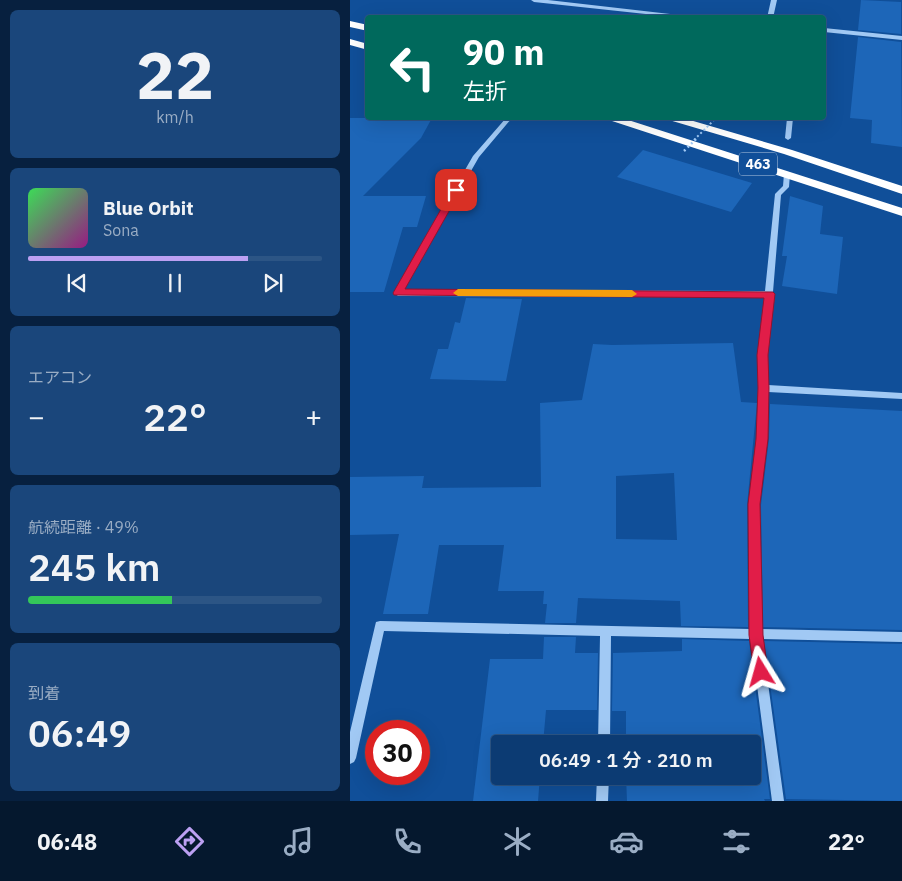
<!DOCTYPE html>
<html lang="ja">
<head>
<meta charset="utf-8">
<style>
  :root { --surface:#0c3b73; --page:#1a467b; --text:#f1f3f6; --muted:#9aadc4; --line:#2c5585; --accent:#bca0f2 }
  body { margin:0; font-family:"IBM Plex Sans","Noto Sans JP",sans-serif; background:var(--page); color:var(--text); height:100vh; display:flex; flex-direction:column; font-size:19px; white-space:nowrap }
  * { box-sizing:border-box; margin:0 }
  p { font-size:16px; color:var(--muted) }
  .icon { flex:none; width:28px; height:28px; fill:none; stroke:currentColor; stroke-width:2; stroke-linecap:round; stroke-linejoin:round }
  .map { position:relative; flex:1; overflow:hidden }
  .panel { display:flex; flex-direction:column; gap:10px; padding:10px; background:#07203f; width:350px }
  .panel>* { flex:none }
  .guide { position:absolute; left:15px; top:15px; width:461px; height:105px; border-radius:5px; box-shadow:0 5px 20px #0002,0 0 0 1px var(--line); background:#00695c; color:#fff; overflow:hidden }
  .speed { position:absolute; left:15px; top:720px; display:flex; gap:10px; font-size:25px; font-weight:700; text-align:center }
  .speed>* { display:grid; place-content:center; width:65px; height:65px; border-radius:50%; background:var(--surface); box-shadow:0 5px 20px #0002,0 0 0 1px var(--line); line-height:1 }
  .speed .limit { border:8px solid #d22; background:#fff; color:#111 }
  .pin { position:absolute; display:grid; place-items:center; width:42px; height:42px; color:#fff; margin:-21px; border-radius:10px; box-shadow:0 2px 8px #0006 }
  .me { position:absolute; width:55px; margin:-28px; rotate:352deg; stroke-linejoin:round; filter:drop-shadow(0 0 4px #0008) }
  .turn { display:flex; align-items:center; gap:18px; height:105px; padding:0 15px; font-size:22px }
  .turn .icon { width:65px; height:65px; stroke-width:2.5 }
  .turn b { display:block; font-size:35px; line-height:42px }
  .big { font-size:38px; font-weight:600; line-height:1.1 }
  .panel .tile { flex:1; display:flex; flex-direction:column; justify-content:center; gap:8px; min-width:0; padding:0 18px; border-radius:8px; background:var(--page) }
  .panel .dial { align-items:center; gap:0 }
  .dial b { font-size:65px; line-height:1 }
  .song { display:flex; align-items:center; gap:15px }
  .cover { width:60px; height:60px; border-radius:8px; background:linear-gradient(135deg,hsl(130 70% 55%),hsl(310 70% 35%)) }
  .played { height:5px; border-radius:2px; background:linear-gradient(90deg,var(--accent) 75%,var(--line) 75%) }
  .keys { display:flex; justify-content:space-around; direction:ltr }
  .heat { display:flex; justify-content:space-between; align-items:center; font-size:28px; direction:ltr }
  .charge { height:8px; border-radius:4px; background:linear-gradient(90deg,#34c759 49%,var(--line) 0) }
  .trip { position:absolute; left:141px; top:735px; width:270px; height:50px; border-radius:5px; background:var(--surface); box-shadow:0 5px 20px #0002,0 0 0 1px var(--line); font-weight:600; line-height:50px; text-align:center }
  .dock { display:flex; height:80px; justify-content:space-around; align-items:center; background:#05182e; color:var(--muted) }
  .dock .icon { width:35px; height:35px }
  .dock .on { color:var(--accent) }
  .dock b { font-size:22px; color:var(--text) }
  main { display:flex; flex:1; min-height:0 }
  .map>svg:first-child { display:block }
  .building { fill:#1d66b8; fill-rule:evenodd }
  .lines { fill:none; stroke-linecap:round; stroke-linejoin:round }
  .minor { fill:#a1c9f4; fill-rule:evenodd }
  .highway { fill:#fff; fill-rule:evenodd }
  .path-bridge-far1 { stroke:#a1c9f4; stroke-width:2; stroke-dasharray:2 2.5; stroke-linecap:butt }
  .path-bridge { stroke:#a1c9f4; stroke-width:2.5; stroke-dasharray:2 3; stroke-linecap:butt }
  .route { fill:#e11d48; stroke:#92132f }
  .slow { fill:#f59e0b }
  .labels { text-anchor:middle; stroke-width:5; stroke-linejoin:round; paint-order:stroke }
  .shield { fill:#104f99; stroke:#b7cae0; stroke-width:1 }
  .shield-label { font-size:14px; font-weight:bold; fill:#fff }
</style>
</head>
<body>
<main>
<section class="panel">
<div class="tile dial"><b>22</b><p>km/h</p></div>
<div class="tile">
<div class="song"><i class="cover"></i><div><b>Blue Orbit</b><p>Sona</p></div></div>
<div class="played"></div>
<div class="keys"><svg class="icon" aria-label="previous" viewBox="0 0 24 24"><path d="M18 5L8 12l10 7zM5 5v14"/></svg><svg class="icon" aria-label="pause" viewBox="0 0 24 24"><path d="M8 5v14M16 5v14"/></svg><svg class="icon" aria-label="next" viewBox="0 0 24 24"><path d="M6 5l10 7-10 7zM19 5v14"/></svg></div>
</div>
<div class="tile"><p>エアコン</p>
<div class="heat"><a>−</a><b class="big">22°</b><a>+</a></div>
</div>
<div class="tile"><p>航続距離 · 49%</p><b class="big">245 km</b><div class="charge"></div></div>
<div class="tile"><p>到着</p><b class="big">06:49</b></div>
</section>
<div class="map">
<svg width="552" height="801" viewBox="0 0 552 801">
  <rect width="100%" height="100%" fill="#104f99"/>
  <path class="building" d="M511,0L551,2V34L508,30Z
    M508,37L551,42L552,147L521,143L522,120L500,118Z
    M0,118H82L71,138L13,196H76L67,227H53L34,292H0Z
    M293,150L402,183L381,212L267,177Z
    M440,196L473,206L470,234L493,237L487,294L432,286L437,256H432Z
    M116,298L172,299L156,381L80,379L88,349H98L105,322L110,323Z
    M383,343L391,402L407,403L397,505L398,627L331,626L330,601L228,598L226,623H195L197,604H193L194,591H148L154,545H89L78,614H33L49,534L0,535V477L74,476L72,488L191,487L190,403L232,400L243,344L262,345ZM324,473L327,540L266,539V476Z
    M420,404L552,411V630L413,627L411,505L419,439Z
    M194,637H226L225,653H248L247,710H196L193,744H150V776H190L188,801H123L140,659H193Z
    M332,639L399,641L420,799H414L415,801H277L276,776H402V744H276V711H262L263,653L332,651Z
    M414,641L552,644V801L436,799Z"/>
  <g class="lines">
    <path class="minor" d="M181,0H198L355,18H333L184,2Z
      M421,0H427L423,18H417Z
      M474,28L552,36V40L474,32Z
      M156,118H162L129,157L53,290L415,291L425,194L433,186L434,174L437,172L440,174L439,187L431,195L423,292L424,294L422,296L417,355L418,385L552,393V399L418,392L417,439L409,505L411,629L552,632V642L412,639L434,801H422L401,639L261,636L260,744H248L250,636L34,631L6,758L4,762L0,764V732L25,626L26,622L30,621L400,629L399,505L407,439L410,388L409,355L415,297L48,296L44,293L123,156Z
      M437,118H443L441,138L438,140L435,138Z
      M247,776H259L258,801H246Z"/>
    <path class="highway" d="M0,21L18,25V31L0,27Z
      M0,39L18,44V50L0,45Z
      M258,118H272L552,208V216L259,120Z
      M318,118H333L442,150L552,186V194L434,154L319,120Z"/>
    <path class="path-bridge-far1" d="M344,140L365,119"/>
    <path class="path-bridge" d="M334,151L346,139"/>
  </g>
  <path class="route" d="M106,187L111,190L55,289L423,292L425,294L418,355L419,388L418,439L410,504L413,635L418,672L416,677L411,679L406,677L404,672L399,635L398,504L406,439L408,388L407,355L414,298L44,295L43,293L102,190Z"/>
  <path class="slow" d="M108,289L282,290L287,294L282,297L108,296L103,293Z"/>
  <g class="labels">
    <rect class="shield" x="389" y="152.5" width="38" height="23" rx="4"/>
    <g class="shield-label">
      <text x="408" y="169">463</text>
    </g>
  </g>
</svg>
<div class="speed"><div class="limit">30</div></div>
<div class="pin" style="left:106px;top:190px;background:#d93025"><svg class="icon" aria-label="arrive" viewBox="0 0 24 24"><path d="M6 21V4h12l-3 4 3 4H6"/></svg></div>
<svg class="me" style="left:411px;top:672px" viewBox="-20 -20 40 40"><path d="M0-17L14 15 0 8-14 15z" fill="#e11d48" stroke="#fff" stroke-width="4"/></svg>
<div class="trip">06:49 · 1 分 · 210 m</div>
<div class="guide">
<div class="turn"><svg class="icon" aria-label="left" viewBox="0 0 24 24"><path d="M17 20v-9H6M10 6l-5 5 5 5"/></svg><div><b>90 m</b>左折</div></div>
</div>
</div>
</main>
<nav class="dock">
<b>06:48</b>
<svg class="icon on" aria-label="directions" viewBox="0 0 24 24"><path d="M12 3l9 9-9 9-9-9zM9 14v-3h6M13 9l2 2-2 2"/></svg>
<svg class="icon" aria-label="music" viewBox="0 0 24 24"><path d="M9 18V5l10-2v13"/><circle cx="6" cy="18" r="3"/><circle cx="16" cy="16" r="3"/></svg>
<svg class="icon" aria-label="phone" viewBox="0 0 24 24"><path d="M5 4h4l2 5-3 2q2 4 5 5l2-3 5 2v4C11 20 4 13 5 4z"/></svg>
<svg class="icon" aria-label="climate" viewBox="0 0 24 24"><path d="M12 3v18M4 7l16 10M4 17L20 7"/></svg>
<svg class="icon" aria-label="car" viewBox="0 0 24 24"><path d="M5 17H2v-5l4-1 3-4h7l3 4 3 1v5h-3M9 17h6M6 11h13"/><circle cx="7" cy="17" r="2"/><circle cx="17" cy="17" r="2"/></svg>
<svg class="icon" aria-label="filters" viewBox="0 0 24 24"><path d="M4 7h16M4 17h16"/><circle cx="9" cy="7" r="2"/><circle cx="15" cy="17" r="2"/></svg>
<b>22°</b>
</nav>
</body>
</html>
